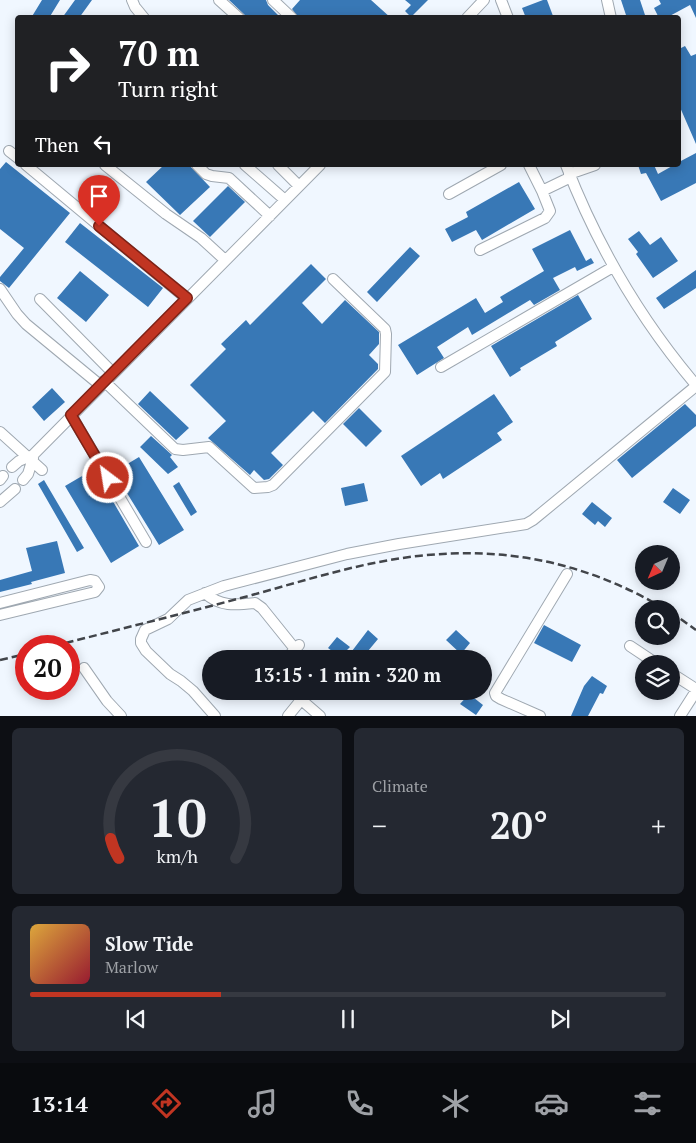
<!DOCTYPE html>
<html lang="en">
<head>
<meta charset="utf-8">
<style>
  :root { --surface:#171b24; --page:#242831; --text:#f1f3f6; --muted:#9ea1a6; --line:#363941; --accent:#c13522 }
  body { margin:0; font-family:"PT Serif",serif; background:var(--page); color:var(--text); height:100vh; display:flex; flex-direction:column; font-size:19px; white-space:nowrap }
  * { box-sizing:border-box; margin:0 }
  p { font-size:16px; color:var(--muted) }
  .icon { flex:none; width:28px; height:28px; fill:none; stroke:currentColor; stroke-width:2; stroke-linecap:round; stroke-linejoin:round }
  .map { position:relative; height:716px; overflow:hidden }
  .panel { display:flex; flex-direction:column; gap:12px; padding:12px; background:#0d0f14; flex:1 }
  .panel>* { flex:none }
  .hud { position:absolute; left:15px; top:15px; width:666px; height:152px; border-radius:5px; box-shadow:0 2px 12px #0003; background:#202124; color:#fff; overflow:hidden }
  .needle { width:32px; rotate:224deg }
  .controls { position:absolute; left:635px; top:545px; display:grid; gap:10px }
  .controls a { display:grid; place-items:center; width:45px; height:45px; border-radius:50%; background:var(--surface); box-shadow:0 2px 12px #0003; font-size:25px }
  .speed { position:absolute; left:15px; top:635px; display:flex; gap:10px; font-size:25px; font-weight:700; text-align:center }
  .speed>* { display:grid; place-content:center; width:65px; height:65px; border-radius:50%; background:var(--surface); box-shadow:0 2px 12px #0003; line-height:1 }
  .speed .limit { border:8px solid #d22; background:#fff; color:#111 }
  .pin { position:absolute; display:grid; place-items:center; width:42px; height:42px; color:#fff; margin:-51px -21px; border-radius:50% 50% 50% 0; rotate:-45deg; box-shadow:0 0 5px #0007 }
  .pin .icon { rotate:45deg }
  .me { position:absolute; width:55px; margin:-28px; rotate:329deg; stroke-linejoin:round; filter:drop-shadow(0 0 4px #0008) }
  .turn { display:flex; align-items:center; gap:18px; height:105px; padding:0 20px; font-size:22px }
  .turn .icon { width:65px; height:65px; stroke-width:2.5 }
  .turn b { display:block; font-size:35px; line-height:42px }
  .then { display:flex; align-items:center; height:48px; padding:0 20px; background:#0003; gap:10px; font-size:19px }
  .big { font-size:38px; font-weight:800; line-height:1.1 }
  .panel .widget { flex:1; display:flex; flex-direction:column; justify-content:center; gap:8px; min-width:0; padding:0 18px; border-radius:8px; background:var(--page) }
  .panel .dial { align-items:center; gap:0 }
  .dial svg { height:130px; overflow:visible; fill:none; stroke:var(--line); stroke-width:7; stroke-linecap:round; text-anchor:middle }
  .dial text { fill:var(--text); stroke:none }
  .song { display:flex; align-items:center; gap:15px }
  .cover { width:60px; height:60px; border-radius:8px; background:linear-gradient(135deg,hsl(40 70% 55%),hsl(350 70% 35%)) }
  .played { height:5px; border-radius:2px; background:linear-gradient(90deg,var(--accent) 30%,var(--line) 30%) }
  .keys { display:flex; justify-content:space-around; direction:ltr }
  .heat { display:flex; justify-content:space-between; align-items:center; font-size:28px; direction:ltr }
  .panel .tiles { flex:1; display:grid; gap:12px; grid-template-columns:1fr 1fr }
  .widget:last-child { grid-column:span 2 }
  .trip { position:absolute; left:202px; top:650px; width:290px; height:50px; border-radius:25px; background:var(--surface); box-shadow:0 2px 12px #0003; font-weight:800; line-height:50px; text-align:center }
  .menu { display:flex; height:80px; justify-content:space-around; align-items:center; background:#090b0e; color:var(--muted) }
  .menu .icon { width:35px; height:35px }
  .menu .current { color:var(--accent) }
  .menu b { font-size:22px; color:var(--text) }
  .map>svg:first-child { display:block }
  .building { fill:#3878b6 }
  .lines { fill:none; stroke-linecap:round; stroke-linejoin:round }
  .minor-casing { stroke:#9fa8b1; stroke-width:12 }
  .minor { stroke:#fff; stroke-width:10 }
  .rail { stroke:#42454a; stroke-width:2.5; stroke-dasharray:8 4; stroke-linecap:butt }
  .route-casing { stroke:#7d2216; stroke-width:12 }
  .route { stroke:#c13522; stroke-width:9 }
</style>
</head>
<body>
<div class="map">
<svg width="696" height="716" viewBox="0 0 696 716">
  <rect width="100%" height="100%" fill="#f0f7ff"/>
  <path class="building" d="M42,0H60L49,18H31Z
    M75,0H92L79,18H62Z
    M229,0H266L268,5L281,18H248Z
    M300,0H371L391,18H299L292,9Z
    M405,0H428L411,17L405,11L411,5Z
    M543,0H547L553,16L548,18H526L522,8Z
    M621,0H640L646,18H627Z
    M659,0H696V18L690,5L666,18H659L654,8L661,4Z
    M685,46L691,56L696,54V144L679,105V94L681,93L679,88V49Z
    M696,153V183L661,201L646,173L641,174L638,165H654L658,174L674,165H679V162Z
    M6,162L70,213L9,288L0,281V277L24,248L0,229V169Z
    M164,165H189L210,187L180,215L146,182Z
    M519,182L535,209L482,240L476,230L452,242L445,229L468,217L466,212Z
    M228,186L245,202L210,237L193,221Z
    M80,223L163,288L148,307L65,242Z
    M570,230L586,261L591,258L594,263L577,271L575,267L553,278L560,290L534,305L530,300L472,335L468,327L437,347L444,358L417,375L398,345L476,298L485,313L503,302L500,297L544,271L532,249Z
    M639,231L650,245L661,237L678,261L653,278L636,254L638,252L628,239Z
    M410,247L420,256L377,302L367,292Z
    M311,264L326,279L302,303L322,324L345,300L379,332V344L369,355L378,364V369L325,423L313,411L271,453L283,465L269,479L264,480L254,470L250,475L208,438L226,421L190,385L226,349L221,344L246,320L250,325Z
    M696,270V288L664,309L656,298Z
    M80,271L109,295L86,322L57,298Z
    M578,295L592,319L555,342L557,346L520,368L521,370L510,377L491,346Z
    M52,388L65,402L44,421L32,407Z
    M150,391L189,428L176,440L138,404Z
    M494,394L513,422L497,433L502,440L443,479L440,473L421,486L401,456Z
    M685,404L696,415V426L632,478L617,460Z
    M359,408L382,431L366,447L343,424Z
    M151,436L172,455L170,457L178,467L168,474L140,447Z
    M139,457L184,530L159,545L114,472Z
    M94,469L139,546L111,563L65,486Z
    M44,480L84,548L77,552L38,484Z
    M179,482L197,512L191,516L173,486Z
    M364,483L368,501L345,506L341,488Z
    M673,488L690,500L680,514L663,502Z
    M592,502L612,518L605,527L598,521L595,525L582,514Z
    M57,541L65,573L31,582L32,584L0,592V580L32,571L26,548Z
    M544,625L581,645L572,662L534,643Z
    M368,630L378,639L363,657L352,651Z
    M456,630L470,643L461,654L446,640Z
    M337,637L350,647L340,657L328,648Z
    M592,676L607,686L603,694L600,693L588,716H571L584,686Z
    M469,694L483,705L476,715L460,704Z"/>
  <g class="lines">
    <defs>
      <path id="minor" d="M132,0L135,7L144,18
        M219,0L239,18
        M273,0L292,18
        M501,0L508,18
        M607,0L611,18
        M467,18L484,0
        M9,151L18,158
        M26,165L187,299
        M105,165L166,214L201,238L225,260
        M197,165L206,174L212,176L229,178L270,216
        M245,165L285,200
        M278,165L299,186
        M529,165L542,191
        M566,165C597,245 640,319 696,385
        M569,174L595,165
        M449,194L501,165
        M480,250L545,218L550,211L542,191L571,177
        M0,289L17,314L26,324L100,385
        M40,299L113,373
        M441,367L613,267
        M104,381L175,449L183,450L209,447L254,488L268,487L273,485L385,372L386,334L385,329L333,279
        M71,415L146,542
        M0,432L42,470
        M12,467L19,461L33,455L320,165
        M0,480L3,476
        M23,480L28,474L33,458
        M0,502L15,489
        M205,593C220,607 236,605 255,603L262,608L295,649
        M0,603L90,580L95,581L99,587L95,592L0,615
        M630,646L657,664
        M286,659L299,645
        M84,668L107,701L121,716
        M671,673L696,689
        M291,691L320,716
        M215,716L193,691L181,681L170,674L146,651L141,643V639L145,630L168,619L188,600L224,586L347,554L399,544L526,524L533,520L696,386
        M288,716L301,700
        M540,716L501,699L496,696L495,693L567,574
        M680,716L696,691"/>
    </defs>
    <use href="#minor" class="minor-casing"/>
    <use href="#minor" class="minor"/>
    <path class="rail" d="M671,612L696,630
      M54,646C120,629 186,613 252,595C307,580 362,562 418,556C508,546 587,563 665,609
      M0,660L26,654"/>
  </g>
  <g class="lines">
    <defs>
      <path id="route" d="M99,226L187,298L71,415L108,478"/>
    </defs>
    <use href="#route" class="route-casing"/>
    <use href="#route" class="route"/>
  </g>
</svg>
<div class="controls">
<a><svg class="needle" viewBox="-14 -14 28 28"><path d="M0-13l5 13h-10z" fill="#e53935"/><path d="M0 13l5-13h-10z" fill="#9ea1a6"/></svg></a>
<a><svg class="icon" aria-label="search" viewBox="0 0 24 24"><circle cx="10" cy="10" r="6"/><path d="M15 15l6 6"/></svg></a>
<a><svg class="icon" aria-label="layers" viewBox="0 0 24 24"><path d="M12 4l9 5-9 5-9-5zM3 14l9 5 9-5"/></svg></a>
</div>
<div class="speed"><div class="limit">20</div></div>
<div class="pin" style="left:99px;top:226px;background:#d93025"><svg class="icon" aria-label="arrive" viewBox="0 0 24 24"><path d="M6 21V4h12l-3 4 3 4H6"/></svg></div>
<svg class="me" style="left:108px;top:478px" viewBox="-20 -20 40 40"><circle r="17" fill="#c13522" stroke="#fff" stroke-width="3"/><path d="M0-11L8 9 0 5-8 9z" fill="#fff"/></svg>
<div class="trip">13:15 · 1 min · 320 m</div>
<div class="hud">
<div class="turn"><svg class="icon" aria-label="right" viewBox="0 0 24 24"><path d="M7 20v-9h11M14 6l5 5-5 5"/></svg><div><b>70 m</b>Turn right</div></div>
<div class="then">Then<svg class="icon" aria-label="left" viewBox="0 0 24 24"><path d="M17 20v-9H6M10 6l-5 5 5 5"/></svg></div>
</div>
</div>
<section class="panel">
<div class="tiles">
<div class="widget dial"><svg viewBox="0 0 100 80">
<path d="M14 69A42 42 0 1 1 86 69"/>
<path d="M14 69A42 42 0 0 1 9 57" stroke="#c13522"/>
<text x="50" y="56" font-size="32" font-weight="700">10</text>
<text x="50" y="72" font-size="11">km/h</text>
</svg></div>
<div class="widget"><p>Climate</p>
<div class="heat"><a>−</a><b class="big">20°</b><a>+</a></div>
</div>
<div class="widget">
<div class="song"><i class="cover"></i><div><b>Slow Tide</b><p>Marlow</p></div></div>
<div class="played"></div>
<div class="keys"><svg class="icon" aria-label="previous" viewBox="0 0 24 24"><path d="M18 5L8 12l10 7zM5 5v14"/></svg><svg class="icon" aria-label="pause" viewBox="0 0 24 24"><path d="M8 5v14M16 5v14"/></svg><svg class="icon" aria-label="next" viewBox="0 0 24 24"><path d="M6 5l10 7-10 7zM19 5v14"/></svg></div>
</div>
</div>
</section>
<nav class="menu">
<b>13:14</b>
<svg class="icon current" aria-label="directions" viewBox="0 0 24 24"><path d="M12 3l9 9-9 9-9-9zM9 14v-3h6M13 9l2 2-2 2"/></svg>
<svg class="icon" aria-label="music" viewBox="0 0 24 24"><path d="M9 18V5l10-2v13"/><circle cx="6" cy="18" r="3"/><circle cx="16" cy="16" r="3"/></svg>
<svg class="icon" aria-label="phone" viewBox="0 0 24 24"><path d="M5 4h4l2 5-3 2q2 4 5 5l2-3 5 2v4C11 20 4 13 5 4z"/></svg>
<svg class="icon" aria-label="climate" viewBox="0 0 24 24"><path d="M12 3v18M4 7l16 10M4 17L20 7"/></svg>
<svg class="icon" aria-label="car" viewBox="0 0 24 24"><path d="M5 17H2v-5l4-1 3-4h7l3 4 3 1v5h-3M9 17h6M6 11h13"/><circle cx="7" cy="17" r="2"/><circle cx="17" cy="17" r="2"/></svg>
<svg class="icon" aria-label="filters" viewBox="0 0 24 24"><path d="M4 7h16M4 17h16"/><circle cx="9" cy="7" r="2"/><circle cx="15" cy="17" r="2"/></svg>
</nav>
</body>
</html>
